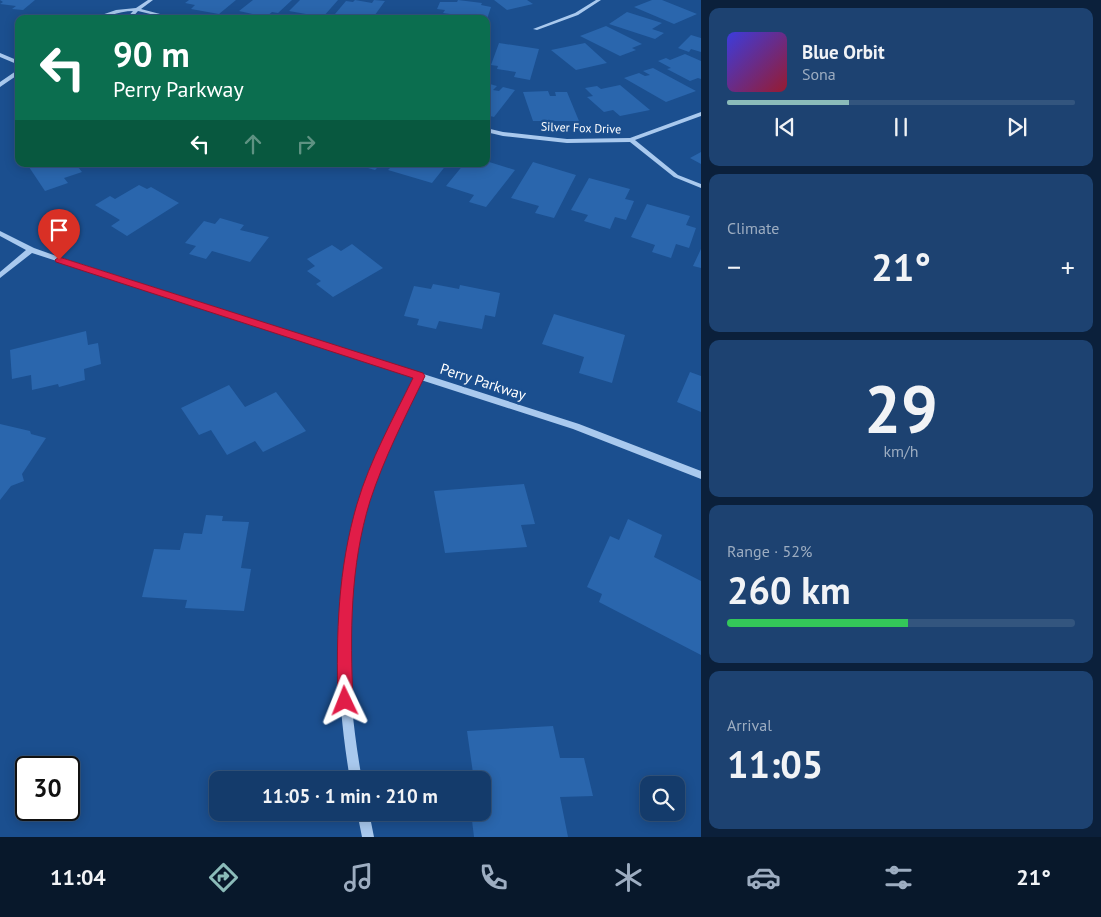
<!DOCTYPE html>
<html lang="en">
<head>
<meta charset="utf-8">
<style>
  :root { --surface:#143b6b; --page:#1d4271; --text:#f1f3f6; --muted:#9dadc1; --line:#33557e; --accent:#8bbbb9 }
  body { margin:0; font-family:"PT Sans",sans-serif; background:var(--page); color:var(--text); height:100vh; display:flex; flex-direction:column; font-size:19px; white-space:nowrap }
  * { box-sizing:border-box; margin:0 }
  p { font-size:16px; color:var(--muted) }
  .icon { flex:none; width:28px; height:28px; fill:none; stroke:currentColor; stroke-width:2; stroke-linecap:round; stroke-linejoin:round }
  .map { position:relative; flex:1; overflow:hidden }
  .side { display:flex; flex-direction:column; gap:8px; padding:8px; background:#0b203b; width:400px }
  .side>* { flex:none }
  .guide { position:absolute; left:15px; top:15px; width:475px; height:152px; border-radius:10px; box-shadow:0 2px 12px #0003,0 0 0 1px var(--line); background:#0b6e4f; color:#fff; overflow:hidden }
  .fabs { position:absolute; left:640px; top:776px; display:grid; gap:10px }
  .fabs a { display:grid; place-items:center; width:45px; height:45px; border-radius:10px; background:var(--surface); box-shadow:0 2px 12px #0003,0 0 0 1px var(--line); font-size:25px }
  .speed { position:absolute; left:15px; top:756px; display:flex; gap:10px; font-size:25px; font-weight:700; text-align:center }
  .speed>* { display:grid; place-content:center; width:65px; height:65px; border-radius:50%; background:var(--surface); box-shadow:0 2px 12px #0003,0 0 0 1px var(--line); line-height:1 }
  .speed .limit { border:2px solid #111; border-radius:8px; background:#fff; color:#111 }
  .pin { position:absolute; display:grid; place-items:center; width:42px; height:42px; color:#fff; margin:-51px -21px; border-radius:50% 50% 50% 0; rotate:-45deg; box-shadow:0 0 5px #0007 }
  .pin .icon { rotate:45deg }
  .me { position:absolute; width:55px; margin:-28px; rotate:358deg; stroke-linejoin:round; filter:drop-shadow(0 0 4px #0008) }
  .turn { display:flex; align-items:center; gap:18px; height:105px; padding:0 15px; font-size:22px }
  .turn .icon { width:65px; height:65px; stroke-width:2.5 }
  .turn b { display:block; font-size:35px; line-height:42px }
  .lanes { display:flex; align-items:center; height:48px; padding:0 15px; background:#0003; justify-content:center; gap:25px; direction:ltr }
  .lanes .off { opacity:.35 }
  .big { font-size:38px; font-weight:800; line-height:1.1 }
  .side .card { flex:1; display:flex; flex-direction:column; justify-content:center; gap:8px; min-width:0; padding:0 18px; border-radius:10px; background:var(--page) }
  .side .dial { align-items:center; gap:0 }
  .dial b { font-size:65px; line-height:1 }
  .song { display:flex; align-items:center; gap:15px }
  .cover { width:60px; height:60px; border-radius:8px; background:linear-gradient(135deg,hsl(240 70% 55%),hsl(350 70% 35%)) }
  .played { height:5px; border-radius:2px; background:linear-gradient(90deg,var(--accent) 35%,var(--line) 35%) }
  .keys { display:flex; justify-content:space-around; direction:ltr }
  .heat { display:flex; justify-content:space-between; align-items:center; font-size:28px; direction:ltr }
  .charge { height:8px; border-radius:4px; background:linear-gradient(90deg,#34c759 52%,var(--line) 0) }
  .trip { position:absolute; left:209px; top:771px; width:282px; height:50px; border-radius:10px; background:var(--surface); box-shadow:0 2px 12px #0003,0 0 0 1px var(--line); font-weight:800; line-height:50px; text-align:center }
  .tab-bar { display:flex; height:80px; justify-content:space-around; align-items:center; background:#08182b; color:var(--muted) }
  .tab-bar .icon { width:35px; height:35px }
  .tab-bar .active { color:var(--accent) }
  .tab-bar b { font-size:22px; color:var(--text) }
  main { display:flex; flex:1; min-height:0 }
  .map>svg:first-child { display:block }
  .building { fill:#2a66ad }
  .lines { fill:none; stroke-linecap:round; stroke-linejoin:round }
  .minor { fill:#a9c9ee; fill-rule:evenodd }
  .route { fill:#e11d48; stroke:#92132f }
  .labels { text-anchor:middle; stroke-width:5; stroke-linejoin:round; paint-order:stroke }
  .far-street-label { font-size:12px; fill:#fff; stroke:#1b4f8f }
  .street-label { font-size:15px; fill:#fff; stroke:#1b4f8f }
</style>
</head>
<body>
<main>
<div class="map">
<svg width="701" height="837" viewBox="0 0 701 837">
  <rect width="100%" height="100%" fill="#1b4f8f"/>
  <path class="building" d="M0,0H35L23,10L12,9L16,6L0,4L3,2Z
    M189,0H236L219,14L191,9L195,5L185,3Z
    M253,0H292L278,13L272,12L266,17L239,11Z
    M300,0H338L323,17L289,11Z
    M355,0L372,3L374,0L385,1L372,19L335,14L346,1L353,2Z
    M458,0L482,3L481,5L491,7L487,19L443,13L445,10L437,9L440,2H457Z
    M494,0H527L533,4L507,10Z
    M652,0H662L697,14L674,24L634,7Z
    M627,12L662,23L652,29L664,33L655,39L609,24Z
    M606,26L642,44L632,48L636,50L620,56L580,36Z
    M691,35L701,38V52L691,49L689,52L678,48Z
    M499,43L539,49L530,80L514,77L516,72L497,69L498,66L491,65Z
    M585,43L607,63L576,70L551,50Z
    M685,54L701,61V79L698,78L690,81L667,69L671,68L658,61L666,58L670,60Z
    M653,68L696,91L666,102L624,78L639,73L645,76L650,75L643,71Z
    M486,83L497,86L493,90L499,91L503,87L515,90L494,117L486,115Z
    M620,85L650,110L620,116L613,110L604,112L587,97L593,96L585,88L597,86L601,89Z
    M548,91L550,96H556L555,92H567L579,121H533L523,92Z
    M701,152V164L690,158Z
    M486,161L515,170L486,207L469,202L474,195L446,186L464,164H486Z
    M533,162L576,175L554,218L535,213L539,206L511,198Z
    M27,164H85L78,167L82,172L64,178L68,183L45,191Z
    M363,164H381L375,170L361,166Z
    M394,164H447L432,183L388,170Z
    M589,178L630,189L625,199L634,201L626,220L615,217L610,229L584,221L588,215L571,210Z
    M139,185L147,189L151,187L179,203L127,236L111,226L120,220L95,205L110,196L115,199Z
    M647,204L690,216L686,225L696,228L689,248L676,244L671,258L652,252L655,245L631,237Z
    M220,218L244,225L240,230L269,237L250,262L212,251L206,259L189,254L196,246L185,243L204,221L215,224Z
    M352,244L383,268L333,297L316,284L321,281L307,271L315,266L307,259L332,245L341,251Z
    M701,249V268L693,266Z
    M433,284L459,289L460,285L500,293L495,317L485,315L482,329L439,321L436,329L417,325L419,319L404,316L414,286L431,289Z
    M554,314L625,335L612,383L579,373L584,357L542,344Z
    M86,331L88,345L98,343L101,364L84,369L85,380L59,387L58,384L32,390L31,375L12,379L10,350Z
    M690,372L701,376V412L677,402Z
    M229,385L245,407L276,392L306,431L263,452L255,441L227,455L211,430L199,435L181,408Z
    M0,424L30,431L31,434L46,438L22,474L24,481L11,486L0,500Z
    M524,484L535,524L521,525L527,547L445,553L434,491Z
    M206,515L223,516L222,521L249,522L241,568L251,569L244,611L185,608L187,600L142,597L154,549L180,550L184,533L202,534Z
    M628,519L662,535L654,557L701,581V655L599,602L602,594L587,587L610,536L619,540Z
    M553,726L560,758H584L593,796L560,797L568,837H474L471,812H482V780H474L467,731Z"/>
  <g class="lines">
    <path class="minor" d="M148,0H153L141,9L179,19H171L138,11L131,19H126L133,11C118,11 104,19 90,19L116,10L136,8Z
      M596,0H601L578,15L537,30L533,29L575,13Z
      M0,53L19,61V65L0,57Z
      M19,69V74L0,87V82Z
      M701,112V116L635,140L678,175L701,184V188L674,177L630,142L567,143L503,136L486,132V128L503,132L567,139L630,138Z
      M0,231L34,248L62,258L579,424L701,471V479L573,429L421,380C403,420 381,459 369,502C341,592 346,688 362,780H350C335,687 331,593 359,502C372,459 395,418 414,377L32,253L0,278V272L26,250L0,236Z
      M357,812H369L374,837H362Z"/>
  </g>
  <path class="route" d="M59,257L423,373L425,376C405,417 384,458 370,501C350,566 350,634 353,701L351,706L345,709L340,706L338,701C336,634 338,569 357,504C370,460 393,419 413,378L56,262L55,260Z"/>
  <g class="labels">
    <g class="far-street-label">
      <text transform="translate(581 128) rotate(2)" y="4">Silver Fox Drive</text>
    </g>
    <g class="street-label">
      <text transform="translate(483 382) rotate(18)" y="5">Perry Parkway</text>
    </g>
  </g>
</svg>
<div class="fabs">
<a><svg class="icon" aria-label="search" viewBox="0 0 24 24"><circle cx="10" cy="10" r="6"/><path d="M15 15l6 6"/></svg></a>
</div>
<div class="speed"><div class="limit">30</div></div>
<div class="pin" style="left:59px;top:260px;background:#d93025"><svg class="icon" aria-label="arrive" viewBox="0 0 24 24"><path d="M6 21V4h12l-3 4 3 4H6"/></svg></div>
<svg class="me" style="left:345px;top:701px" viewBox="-20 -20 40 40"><path d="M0-17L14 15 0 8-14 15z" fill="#e11d48" stroke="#fff" stroke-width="4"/></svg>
<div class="trip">11:05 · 1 min · 210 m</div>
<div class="guide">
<div class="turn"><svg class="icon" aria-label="left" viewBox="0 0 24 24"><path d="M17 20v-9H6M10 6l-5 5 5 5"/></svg><div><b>90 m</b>Perry Parkway</div></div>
<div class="lanes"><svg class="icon" aria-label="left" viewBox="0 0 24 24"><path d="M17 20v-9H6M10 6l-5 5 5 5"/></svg><svg class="icon off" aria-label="ahead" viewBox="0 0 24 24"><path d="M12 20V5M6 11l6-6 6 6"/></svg><svg class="icon off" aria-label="right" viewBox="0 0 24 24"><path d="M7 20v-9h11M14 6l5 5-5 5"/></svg></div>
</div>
</div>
<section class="side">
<div class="card">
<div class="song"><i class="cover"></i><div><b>Blue Orbit</b><p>Sona</p></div></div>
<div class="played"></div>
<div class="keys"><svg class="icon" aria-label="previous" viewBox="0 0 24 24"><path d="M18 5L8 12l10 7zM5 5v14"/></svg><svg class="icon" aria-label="pause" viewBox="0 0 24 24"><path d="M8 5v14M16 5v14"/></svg><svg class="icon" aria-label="next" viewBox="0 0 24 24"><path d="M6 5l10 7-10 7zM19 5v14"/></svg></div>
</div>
<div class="card"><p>Climate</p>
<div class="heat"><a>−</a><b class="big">21°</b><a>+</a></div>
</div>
<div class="card dial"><b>29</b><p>km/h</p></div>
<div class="card"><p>Range · 52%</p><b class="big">260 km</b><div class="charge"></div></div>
<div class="card"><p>Arrival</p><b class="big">11:05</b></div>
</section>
</main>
<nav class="tab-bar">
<b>11:04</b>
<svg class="icon active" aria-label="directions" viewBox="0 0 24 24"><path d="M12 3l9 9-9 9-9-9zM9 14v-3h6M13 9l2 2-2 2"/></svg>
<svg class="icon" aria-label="music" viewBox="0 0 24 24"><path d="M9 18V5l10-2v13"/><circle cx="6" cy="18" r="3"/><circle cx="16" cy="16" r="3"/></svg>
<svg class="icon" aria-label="phone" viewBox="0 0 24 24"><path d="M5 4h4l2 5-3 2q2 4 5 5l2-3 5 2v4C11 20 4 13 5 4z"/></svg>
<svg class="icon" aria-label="climate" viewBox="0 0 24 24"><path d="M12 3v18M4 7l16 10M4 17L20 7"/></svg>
<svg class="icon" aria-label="car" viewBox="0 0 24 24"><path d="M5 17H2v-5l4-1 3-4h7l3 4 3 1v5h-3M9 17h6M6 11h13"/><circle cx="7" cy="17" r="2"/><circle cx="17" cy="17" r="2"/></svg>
<svg class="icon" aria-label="filters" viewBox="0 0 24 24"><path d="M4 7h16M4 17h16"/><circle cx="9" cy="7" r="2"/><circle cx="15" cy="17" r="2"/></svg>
<b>21°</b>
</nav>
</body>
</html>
